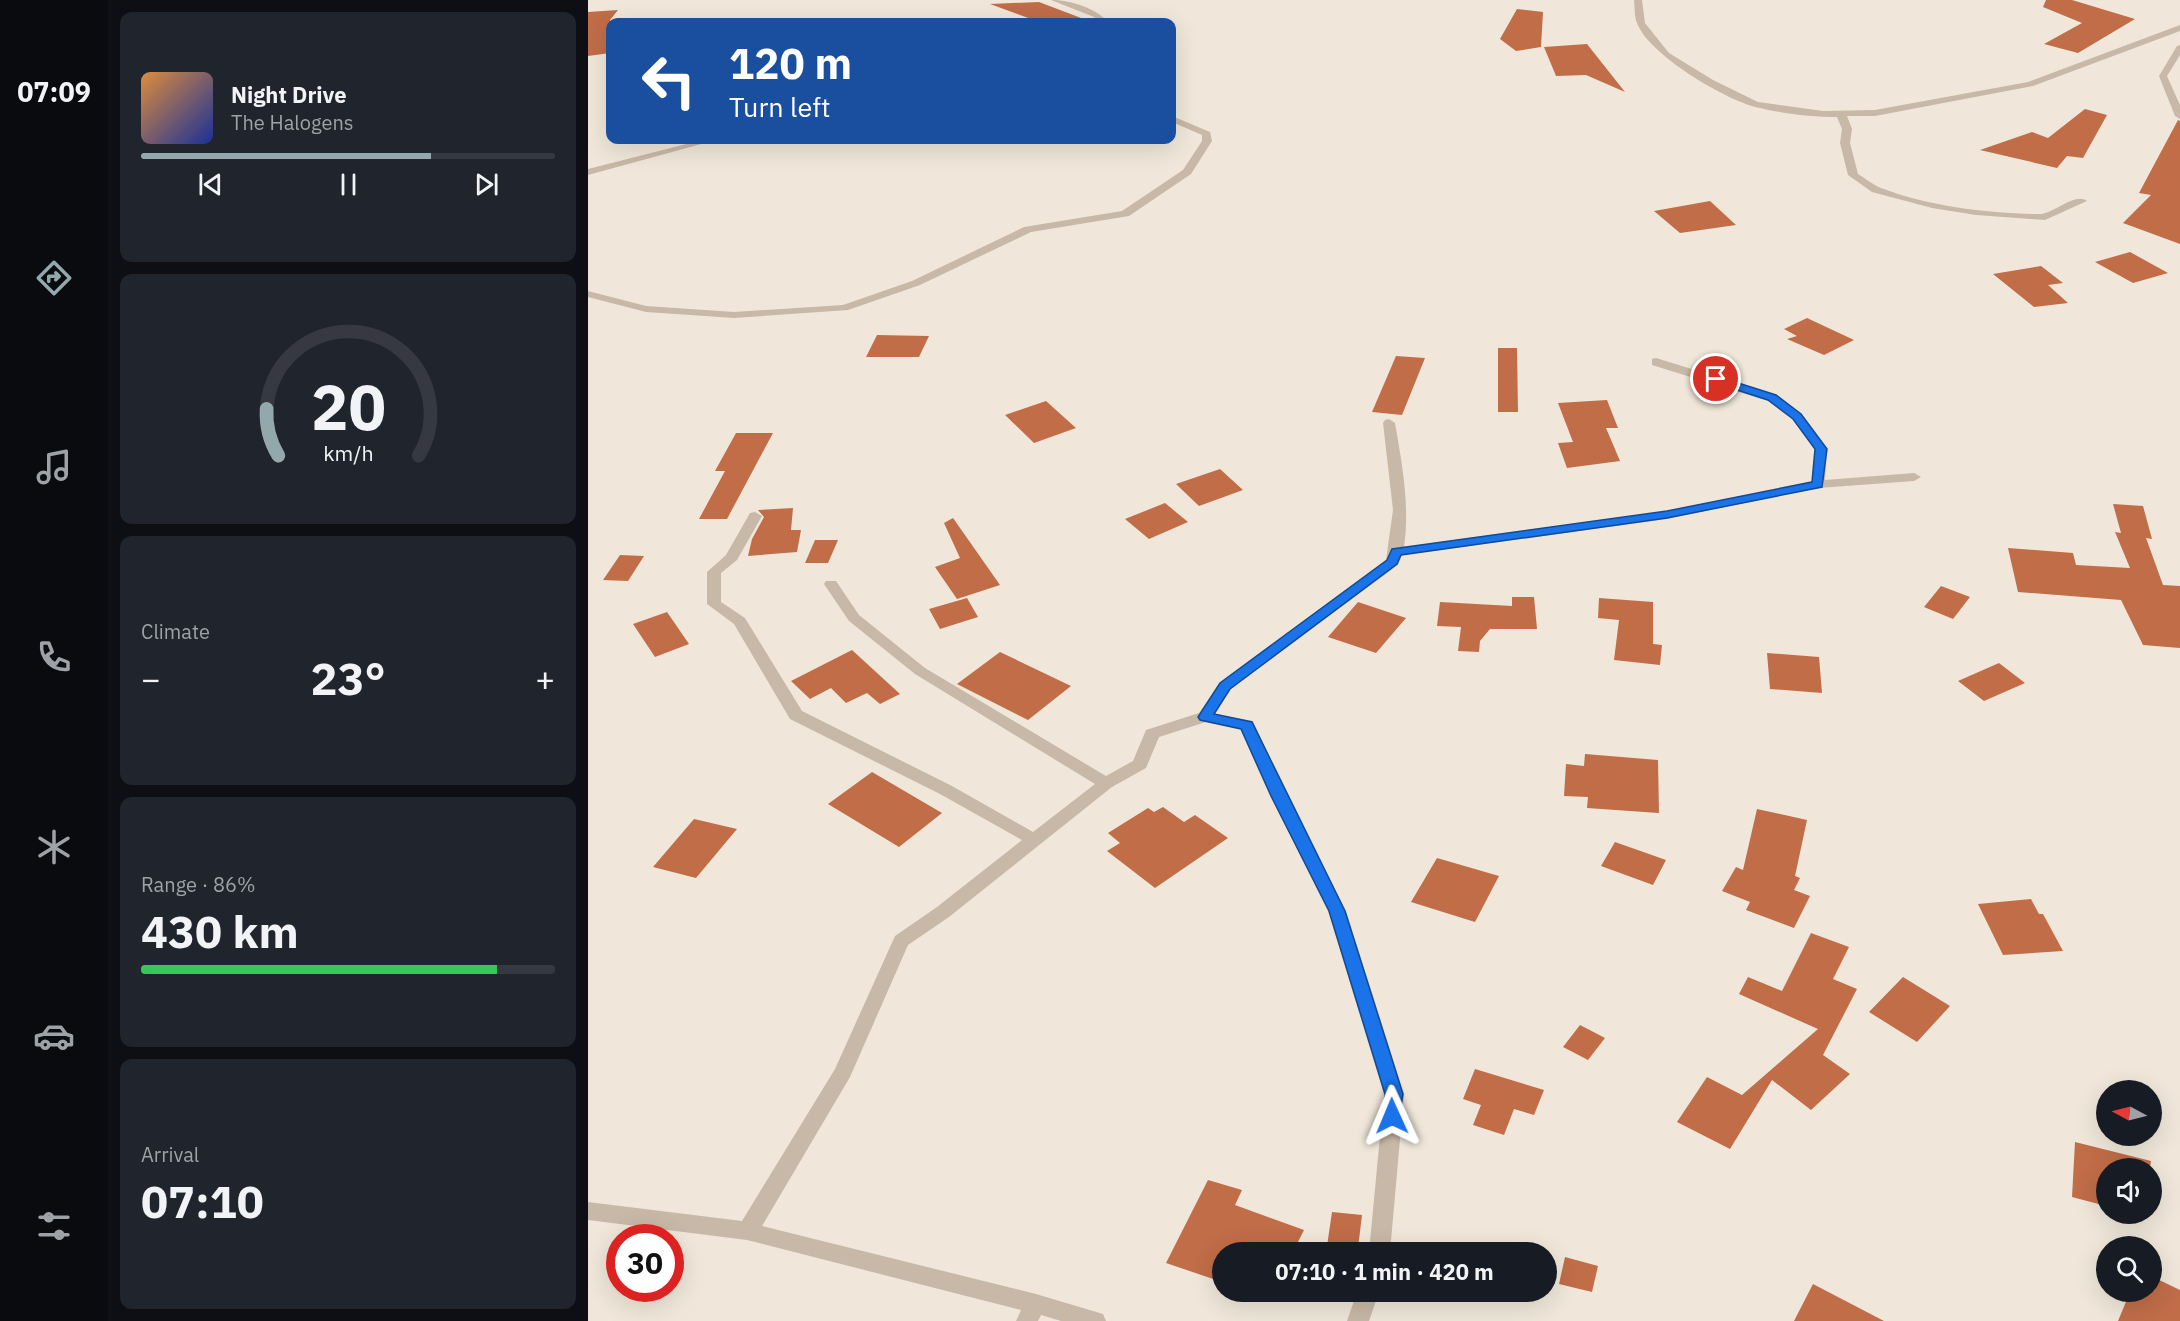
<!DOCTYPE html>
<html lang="en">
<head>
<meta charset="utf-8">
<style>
  :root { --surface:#171b24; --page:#20242c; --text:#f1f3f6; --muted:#9ea1a6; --line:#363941; --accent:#92a8ad }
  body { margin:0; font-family:"IBM Plex Sans",sans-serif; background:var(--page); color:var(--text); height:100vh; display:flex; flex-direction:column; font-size:22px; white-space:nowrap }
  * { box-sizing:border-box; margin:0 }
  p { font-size:20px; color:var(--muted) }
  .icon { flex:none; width:33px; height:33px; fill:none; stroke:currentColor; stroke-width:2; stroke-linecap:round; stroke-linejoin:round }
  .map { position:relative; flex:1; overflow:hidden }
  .sheet { display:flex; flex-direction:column; gap:12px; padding:12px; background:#0d0f14; width:480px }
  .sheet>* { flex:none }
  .top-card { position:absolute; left:18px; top:18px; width:570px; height:126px; border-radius:12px; box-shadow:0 6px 24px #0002; background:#1a4fa0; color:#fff; overflow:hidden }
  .needle { width:39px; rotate:277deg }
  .buttons { position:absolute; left:1508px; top:1080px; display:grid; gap:12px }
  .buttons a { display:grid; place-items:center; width:66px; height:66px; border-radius:50%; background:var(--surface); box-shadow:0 6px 24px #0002; font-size:30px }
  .speed { position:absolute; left:18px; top:1224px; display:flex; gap:12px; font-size:30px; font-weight:700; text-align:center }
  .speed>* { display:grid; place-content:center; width:78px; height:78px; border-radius:50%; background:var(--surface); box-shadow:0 6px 24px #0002; line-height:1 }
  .speed .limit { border:9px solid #d22; background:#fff; color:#111 }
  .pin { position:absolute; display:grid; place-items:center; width:51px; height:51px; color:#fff; margin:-26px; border:3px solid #fff; border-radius:50%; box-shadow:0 2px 6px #0007 }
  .me { position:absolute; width:66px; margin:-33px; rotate:359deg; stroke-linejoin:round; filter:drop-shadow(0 0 4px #0008) }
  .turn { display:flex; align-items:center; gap:21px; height:126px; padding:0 24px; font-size:27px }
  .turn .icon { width:78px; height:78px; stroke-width:2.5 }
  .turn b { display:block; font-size:42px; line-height:51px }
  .big { font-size:45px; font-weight:800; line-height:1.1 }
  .sheet .tile { flex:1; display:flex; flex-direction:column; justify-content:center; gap:9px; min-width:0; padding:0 21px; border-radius:12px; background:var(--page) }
  .sheet .dial { align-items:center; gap:0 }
  .dial svg { height:156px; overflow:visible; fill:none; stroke:var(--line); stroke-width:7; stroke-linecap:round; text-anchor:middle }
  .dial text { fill:var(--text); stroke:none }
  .song { display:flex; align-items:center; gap:18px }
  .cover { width:72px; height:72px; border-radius:9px; background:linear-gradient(135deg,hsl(30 70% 55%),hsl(230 70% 35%)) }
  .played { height:6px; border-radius:3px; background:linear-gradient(90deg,var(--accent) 70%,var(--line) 70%) }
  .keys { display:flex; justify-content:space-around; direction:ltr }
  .heat { display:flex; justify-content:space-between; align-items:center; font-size:33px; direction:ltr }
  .charge { height:9px; border-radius:4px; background:linear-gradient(90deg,#34c759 86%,var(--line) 0) }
  .trip { position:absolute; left:624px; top:1242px; width:345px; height:60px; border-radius:30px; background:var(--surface); box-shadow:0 6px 24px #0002; font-weight:800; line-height:60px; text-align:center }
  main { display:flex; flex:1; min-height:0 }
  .tab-bar { display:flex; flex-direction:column; width:108px; justify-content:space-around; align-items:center; background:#090b0e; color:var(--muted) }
  .tab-bar .icon { width:42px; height:42px }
  .tab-bar .on { color:var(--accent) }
  .tab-bar b { font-size:27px; color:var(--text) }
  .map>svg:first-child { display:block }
  .building { fill:#c06d48 }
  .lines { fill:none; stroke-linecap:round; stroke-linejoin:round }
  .street { fill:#c8b8a7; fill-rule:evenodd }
  .route { fill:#1a73e8; stroke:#114b97; stroke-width:1.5 }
</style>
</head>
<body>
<main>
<nav class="tab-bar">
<b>07:09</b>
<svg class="icon on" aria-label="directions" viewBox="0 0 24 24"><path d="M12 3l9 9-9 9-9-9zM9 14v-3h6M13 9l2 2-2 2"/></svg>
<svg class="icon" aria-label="music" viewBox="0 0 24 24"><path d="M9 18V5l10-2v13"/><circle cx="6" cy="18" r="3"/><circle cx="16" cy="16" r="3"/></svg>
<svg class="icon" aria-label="phone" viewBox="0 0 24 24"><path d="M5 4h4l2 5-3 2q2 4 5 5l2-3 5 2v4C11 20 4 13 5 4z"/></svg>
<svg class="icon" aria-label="climate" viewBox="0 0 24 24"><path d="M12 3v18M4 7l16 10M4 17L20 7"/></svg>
<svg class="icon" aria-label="car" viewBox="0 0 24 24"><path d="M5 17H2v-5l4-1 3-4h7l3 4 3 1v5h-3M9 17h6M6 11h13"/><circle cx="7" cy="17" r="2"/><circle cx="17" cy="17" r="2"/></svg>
<svg class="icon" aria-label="filters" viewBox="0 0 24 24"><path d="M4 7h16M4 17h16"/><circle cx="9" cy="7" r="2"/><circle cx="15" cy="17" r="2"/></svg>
</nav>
<section class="sheet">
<div class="tile">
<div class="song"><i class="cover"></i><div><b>Night Drive</b><p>The Halogens</p></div></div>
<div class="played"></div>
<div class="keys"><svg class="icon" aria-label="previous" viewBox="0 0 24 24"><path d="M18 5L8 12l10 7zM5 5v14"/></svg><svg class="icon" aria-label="pause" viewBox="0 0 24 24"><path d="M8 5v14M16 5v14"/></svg><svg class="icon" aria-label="next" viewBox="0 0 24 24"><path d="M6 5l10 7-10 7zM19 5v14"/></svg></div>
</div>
<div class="tile dial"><svg viewBox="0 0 100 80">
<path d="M14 69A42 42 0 1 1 86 69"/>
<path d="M14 69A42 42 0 0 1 8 45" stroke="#92a8ad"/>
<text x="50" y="56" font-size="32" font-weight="700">20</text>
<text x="50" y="72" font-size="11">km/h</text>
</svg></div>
<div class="tile"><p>Climate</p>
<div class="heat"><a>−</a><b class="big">23°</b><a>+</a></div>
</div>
<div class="tile"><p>Range · 86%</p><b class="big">430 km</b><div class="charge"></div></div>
<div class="tile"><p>Arrival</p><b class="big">07:10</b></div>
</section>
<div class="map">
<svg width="1592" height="1321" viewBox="0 0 1592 1321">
  <rect width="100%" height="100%" fill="#f0e7da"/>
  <path class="building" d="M1458,0H1484L1547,19L1490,53L1456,44L1494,23L1455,7Z
    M451,2L501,21V22H451L402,4Z
    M929,9L955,12L953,47L928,51L912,39Z
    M30,10L22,20V53L0,56V12Z
    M999,44L1037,92L998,75L968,76L956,47Z
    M1497,109L1519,115L1495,158L1479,156L1469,168L1392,150L1444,132L1460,138Z
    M1590,120L1592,121V244L1535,223L1563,195L1551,193Z
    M1122,201L1148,225L1092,233L1066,211Z
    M1542,252L1580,273L1545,283L1507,262Z
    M1453,266L1475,283L1460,285L1480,303L1446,307L1405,274Z
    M1219,318L1266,340L1236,355L1199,339L1209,336L1196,329Z
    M289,335L341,336L331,357H278Z
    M910,348H929L930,412H910Z
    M808,356L837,358L814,415L784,412Z
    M1019,400L1030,428H1018L1032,461L979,468L970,443L985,442L970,403Z
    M458,401L488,428L446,443L417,415Z
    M148,433H185L139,519H111L137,471H127Z
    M632,469L655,490L611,506L588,484Z
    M577,503L600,522L561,539L537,519Z
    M1525,504L1555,506L1564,539L1558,538L1575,585L1592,586V648L1555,645L1533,600L1430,592L1420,548L1485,553L1488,565L1542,568L1527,532L1533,533Z
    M205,508L203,530H213L209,552L160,556L164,539L176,517L170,510Z
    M365,518L412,585L369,599L347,567L372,558L356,523Z
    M227,540H250L240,563H217Z
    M32,555L56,556L40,581L15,580Z
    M1353,586L1382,597L1365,619L1336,607Z
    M924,597H946L949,629H902L892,641L891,652L870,651L873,627L849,626L852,602L924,606Z
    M379,598L390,617L352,629L341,609Z
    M1011,598L1065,602V644L1074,645L1072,665L1026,660L1031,620L1010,618Z
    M770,602L818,618L788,653L740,637Z
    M79,612L101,644L67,657L45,624Z
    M264,650L312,694L292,704L279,693L258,703L243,688L222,699L203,681Z
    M412,652L483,686L440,720L369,684Z
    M1179,653L1231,657L1234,693L1182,689Z
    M1411,663L1437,683L1396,701L1370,681Z
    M997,754L1070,760L1071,813L999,808L1000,797L976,796L978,764L996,766Z
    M284,772L354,813L311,847L240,804Z
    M575,807L596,822L607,815L640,838L567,888L519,851L532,843L520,833L560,808L566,812Z
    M1169,809L1219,820L1207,876L1212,878L1206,890L1222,896L1206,928L1158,910L1162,902L1134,891L1148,867L1155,870Z
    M106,819L149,829L108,878L65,867Z
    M1027,842L1078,860L1065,885L1013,866Z
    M849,858L911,876L887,922L823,902Z
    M1443,899L1451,914H1455L1475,951L1415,955L1390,904Z
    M1223,933L1261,947L1245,979L1269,989L1235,1055L1262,1074L1223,1110L1184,1080L1142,1149L1089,1122L1119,1077L1154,1095L1230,1029L1151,994L1160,977L1194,991Z
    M1315,977L1362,1006L1329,1042L1281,1012Z
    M992,1025L1017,1038L1000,1060L975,1047Z
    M887,1069L956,1090L946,1115L926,1109L916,1135L885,1125L893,1105L875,1099Z
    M1487,1142L1563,1161L1562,1168H1518V1206L1484,1197Z
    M620,1180L654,1190L647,1205L716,1230L705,1252H634V1282L578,1263Z
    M744,1212L774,1215L770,1248L739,1246Z
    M977,1257L1010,1266L1004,1292L971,1284Z
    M1563,1276L1592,1290V1321H1530L1542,1292H1563Z
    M1225,1284L1296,1321H1206Z"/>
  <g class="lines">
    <path class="street" d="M463,0C482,0 508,8 520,22H512L506,17Z
      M1046,0H1054L1057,23L1081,53L1125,80L1170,102L1235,111L1287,110L1440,82L1592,25V31L1445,86L1287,116H1259L1264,129L1262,143L1270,174C1277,178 1285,185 1293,188C1339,206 1403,214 1453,214C1466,213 1488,192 1499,201L1457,220L1388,215L1344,208L1284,192L1260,175L1252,143L1254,129L1249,117C1223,117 1192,113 1167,107C1135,98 1061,55 1049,23C1046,16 1047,7 1046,0Z
      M1592,45V55L1579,76L1592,105V119L1587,116L1571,76L1589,46Z
      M584,116L622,132L624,141L603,174L541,216L443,232L332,285L260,310L146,318L58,312L0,297V291L58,306L146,312L255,305L324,281L436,227L534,211L595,170L614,141V135L584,122Z
      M114,140H128L0,175V169Z
      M1068,358L1188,395L1213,413L1239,449L1237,480L1326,473L1333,477L1326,481L1230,488L1079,519L814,555L810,565L642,689L627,714L665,721L699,796L758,911L816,1094L802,1252H781L796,1094L740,911L683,796L653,729L618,722L571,737L558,768L524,787L361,917L320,945L262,1077L174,1226L448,1294L515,1314L518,1321H473L453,1315L450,1321H428L433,1310L159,1240L0,1220V1202L154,1221L247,1069L307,936L349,907L434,840L352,794L202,719L146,624L119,604V572L138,555L162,513L167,512L174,516L149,560L133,573V602L157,618L214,711L364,786L445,832L507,784L327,674L261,621L236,584L238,581H248L271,615L337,668L518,776L545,761L558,730L611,713L632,683L798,560L805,510L795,423L797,420L801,419L807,423C814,464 822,505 816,547L1079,511L1224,481L1227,449L1205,419L1180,401L1064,365V359Z
      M769,1292H791L781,1321H759Z"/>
  </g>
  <path class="route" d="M1128,376L1188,395L1213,414L1239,449L1234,487L1079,518L813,555L809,564L642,689L626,714L664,722L757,911L815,1094L810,1122L804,1124L798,1122L795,1116L797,1094L741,911L683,796L653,729L612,720L610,717L632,683L799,560L804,549L1079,511L1224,482L1227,449L1205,419L1180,400L1124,382V377Z"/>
</svg>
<div class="buttons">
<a><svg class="needle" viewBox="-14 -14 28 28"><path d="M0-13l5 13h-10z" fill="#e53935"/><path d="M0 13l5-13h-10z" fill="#9ea1a6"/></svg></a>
<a><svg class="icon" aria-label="sound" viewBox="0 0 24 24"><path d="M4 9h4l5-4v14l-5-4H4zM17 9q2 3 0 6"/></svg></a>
<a><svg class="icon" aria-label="search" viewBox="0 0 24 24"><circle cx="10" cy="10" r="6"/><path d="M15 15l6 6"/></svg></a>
</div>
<div class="speed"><div class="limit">30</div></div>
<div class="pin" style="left:1128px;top:379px;background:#d93025"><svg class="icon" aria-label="arrive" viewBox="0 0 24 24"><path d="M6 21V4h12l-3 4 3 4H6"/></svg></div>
<svg class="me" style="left:804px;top:1116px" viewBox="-20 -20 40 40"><path d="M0-17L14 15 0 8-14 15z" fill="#1a73e8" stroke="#fff" stroke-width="4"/></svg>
<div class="trip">07:10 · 1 min · 420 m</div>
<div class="top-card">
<div class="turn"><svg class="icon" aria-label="left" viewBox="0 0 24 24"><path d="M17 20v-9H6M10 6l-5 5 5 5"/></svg><div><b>120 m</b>Turn left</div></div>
</div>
</div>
</main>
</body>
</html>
